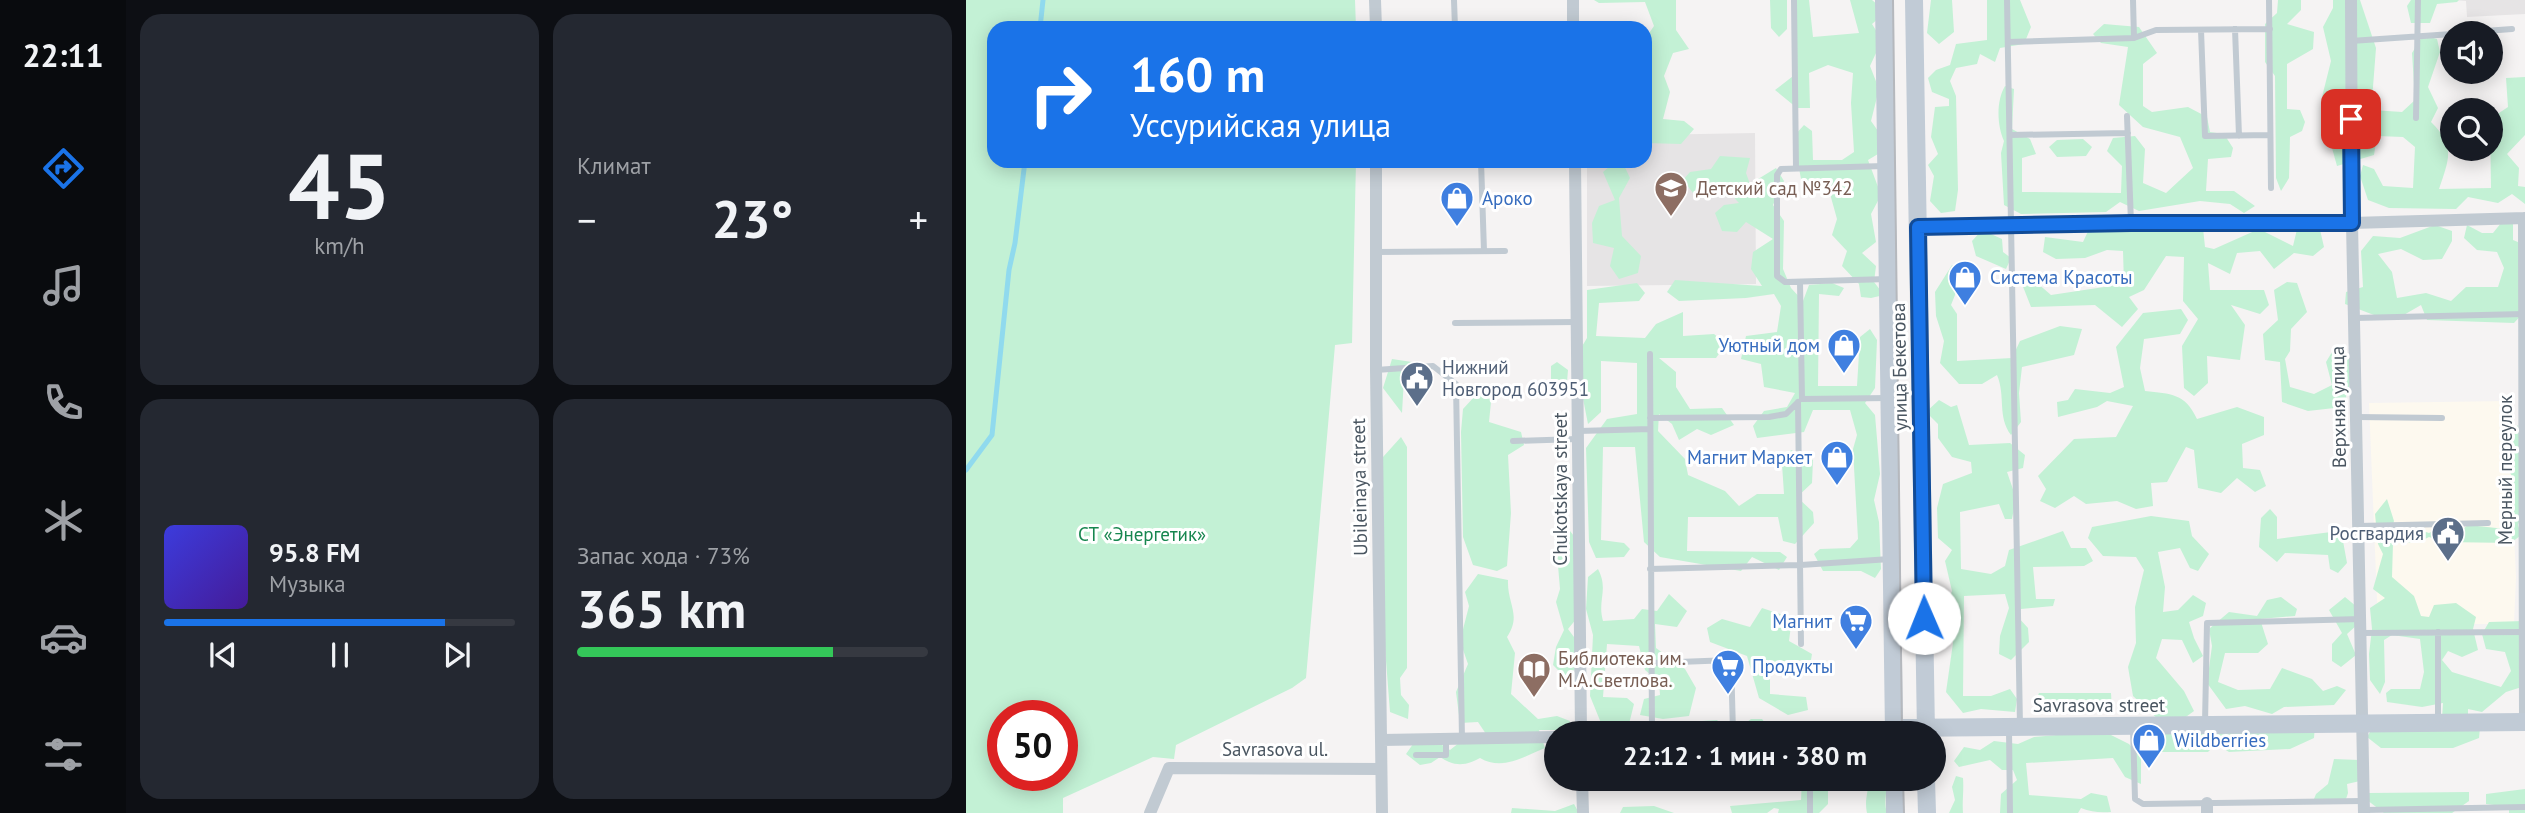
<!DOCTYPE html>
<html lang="ru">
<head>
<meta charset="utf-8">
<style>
  :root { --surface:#171b24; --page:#242831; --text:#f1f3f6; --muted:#9ea1a6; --line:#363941; --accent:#1a73e8 }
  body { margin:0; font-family:"PT Sans",sans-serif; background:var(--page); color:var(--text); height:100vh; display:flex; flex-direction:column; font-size:26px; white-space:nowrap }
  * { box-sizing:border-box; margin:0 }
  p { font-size:23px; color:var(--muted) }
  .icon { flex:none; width:38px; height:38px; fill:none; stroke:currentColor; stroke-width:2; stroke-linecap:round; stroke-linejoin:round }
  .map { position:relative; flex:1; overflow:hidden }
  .drawer { display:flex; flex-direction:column; gap:14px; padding:14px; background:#0d0f14; width:840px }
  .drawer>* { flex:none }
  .hud { position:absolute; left:21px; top:21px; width:665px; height:147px; border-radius:21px; box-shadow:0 4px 18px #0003; background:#1a73e8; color:#fff; overflow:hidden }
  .buttons { position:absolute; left:1474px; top:21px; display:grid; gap:14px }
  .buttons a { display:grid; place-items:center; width:63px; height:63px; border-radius:50%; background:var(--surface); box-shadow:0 4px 18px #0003; font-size:35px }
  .speed { position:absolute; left:21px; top:700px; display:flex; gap:14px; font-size:35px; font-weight:700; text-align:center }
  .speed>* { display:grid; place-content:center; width:91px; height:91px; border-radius:50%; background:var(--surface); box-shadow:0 4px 18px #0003; line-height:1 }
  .speed .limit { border:10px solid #d22; background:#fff; color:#111 }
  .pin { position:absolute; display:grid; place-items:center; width:60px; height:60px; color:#fff; margin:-30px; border-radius:14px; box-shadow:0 4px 10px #0006 }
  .me { position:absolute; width:77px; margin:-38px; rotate:359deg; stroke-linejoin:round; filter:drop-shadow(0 0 5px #0008) }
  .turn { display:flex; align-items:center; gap:24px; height:147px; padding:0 28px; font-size:32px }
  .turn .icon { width:91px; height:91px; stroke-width:2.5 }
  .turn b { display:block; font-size:49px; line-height:60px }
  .big { font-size:52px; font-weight:700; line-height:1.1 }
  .drawer .tile { flex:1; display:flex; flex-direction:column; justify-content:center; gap:10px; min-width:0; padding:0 24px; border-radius:21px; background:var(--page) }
  .drawer .dial { align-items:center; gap:0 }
  .dial b { font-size:91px; line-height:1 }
  .song { display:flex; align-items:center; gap:21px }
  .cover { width:84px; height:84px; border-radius:10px; background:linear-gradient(135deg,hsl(240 70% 55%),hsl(260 70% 35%)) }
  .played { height:7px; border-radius:4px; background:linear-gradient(90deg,var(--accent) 80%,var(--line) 80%) }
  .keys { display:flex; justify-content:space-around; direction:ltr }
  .heat { display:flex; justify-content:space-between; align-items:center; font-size:38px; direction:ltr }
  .charge { height:10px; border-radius:5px; background:linear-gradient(90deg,#34c759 73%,var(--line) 0) }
  .drawer .tiles { flex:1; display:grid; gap:14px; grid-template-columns:repeat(2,1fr) }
  .trip { position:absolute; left:578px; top:721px; width:402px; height:70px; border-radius:35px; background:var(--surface); box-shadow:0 4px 18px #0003; font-weight:700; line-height:70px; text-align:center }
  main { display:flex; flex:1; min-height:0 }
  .tabs { display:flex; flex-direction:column; width:126px; justify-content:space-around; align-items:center; background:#090b0e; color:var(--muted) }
  .tabs .icon { width:49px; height:49px }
  .tabs .selected { color:var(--accent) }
  .tabs b { font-size:32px; color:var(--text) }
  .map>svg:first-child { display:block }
  .commercial { fill:#fdf9ef }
  .education { fill:#e6e4e5 }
  .green { fill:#c3f1d5; fill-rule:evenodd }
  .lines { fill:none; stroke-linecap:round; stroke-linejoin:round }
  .stream { stroke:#90daee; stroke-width:5 }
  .lane { stroke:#c1cad2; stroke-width:6 }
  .street { stroke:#c1cad2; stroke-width:12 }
  .secondary { stroke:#c1cbd6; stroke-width:18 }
  .tram { stroke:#b5b8bd; stroke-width:2 }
  .route-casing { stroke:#114b97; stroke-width:18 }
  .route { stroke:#1a73e8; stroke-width:12 }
  .labels { text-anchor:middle; stroke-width:6; stroke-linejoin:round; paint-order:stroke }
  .education-label { font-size:19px; fill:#785e54; stroke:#fff; text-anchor:start }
  .shop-label { font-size:19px; fill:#366cbe; stroke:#fff; text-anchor:start }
  .service-label { font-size:19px; fill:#4e5e75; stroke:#fff; text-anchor:start }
  .street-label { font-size:19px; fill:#4a5661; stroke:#fff }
  .park-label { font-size:19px; fill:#17864f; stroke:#fff }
</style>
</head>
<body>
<main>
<nav class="tabs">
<b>22:11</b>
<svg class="icon selected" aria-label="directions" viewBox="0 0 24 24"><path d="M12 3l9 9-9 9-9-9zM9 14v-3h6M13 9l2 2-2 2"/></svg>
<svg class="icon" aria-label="music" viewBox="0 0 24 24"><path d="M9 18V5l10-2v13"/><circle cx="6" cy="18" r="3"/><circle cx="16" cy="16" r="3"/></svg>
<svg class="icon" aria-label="phone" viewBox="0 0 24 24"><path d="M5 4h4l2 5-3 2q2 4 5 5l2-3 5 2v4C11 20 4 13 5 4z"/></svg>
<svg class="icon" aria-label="climate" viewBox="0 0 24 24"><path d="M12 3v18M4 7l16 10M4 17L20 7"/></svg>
<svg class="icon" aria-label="car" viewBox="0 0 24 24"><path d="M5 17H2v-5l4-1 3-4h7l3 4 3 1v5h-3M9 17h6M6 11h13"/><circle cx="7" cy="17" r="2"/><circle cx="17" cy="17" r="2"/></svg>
<svg class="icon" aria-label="filters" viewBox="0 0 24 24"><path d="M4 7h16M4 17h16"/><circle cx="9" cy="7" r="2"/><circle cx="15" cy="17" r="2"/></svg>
</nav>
<section class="drawer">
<div class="tiles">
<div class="tile dial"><b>45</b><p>km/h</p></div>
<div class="tile"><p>Климат</p>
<div class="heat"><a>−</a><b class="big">23°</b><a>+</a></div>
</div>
<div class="tile">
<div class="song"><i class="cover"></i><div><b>95.8 FM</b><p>Музыка</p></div></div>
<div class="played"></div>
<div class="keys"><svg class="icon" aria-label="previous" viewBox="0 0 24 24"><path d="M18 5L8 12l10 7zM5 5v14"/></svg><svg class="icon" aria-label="pause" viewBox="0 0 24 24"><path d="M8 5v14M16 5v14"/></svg><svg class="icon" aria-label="next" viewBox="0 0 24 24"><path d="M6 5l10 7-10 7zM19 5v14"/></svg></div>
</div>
<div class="tile"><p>Запас хода · 73%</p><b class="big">365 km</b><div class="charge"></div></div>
</div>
</section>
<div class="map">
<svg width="1559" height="813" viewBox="0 0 1559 813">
  <rect width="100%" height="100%" fill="#f5f3f3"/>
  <path class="commercial" d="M1542,401L1550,577L1548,624H1412L1403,403Z"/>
  <path class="education" d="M1488,0H1559V14L1501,17L1500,1Z
    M789,133L790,284L621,286V161H679V135Z"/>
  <path class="green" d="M0,0H389L390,28H28V161H390L386,343L369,345L340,678L326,688L210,745L208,759L187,757L97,798V813H0ZM37,716H96V775H37Z
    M628,0H710V30L723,49L707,53L698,76L704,92L697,119L718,121L728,129L715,144L679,143V39L688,26L679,2L633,3Z
    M804,0H821V29L813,37L805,28Z
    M829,0H843L847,37L893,33L884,0H906L912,5L914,17L906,24L916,40L904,66L913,89L905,121L917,138V151L902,160L915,195L905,214L910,242L896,253L910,266L908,282L918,295L905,298L895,297L893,284L876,266L881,251L866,235L871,219L861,183L836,184L827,137L838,125L846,131L847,160H876L888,152L885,103L887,73L862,65L843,73L844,108H831L809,90L831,73Z
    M965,0H986L988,32L973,44L961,33Z
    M1021,0H1054L1065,27L1058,44L1034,48L1029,62L1014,54L1011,64L990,68L984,81L990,96L992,190L989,211L975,213L964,201L968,176L962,165L972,154L965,137L969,107L983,106V99L966,92L962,78L970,70L984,65L990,44L1021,40Z
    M1312,0H1335V10L1321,24L1348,32L1347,49L1321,64V109L1334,110L1339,122L1336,131L1324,137L1323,178L1315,191L1310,178L1309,76L1299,62V24L1311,13Z
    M1367,0H1394L1410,48L1406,100L1377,108L1368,116L1356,97L1365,61L1357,27L1367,8Z
    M1445,0H1493L1491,2L1471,4L1464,23H1445L1441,6Z
    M1138,24L1173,27L1191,53L1177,64V106L1186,112L1222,107L1241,117L1244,132L1258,134L1267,148L1265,157L1242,159L1240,191H1268L1289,206L1278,213L1264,204L1234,201L1173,211L1154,202L1140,212L1055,214L1038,205L1035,153L1038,141C1031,125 1030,101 1039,86L1048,89L1046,129L1064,139L1070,154L1056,158V192L1155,193L1156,166L1141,151L1147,138L1169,136L1179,149L1177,183L1200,193L1227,168L1214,137L1177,127L1153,105L1162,47L1135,43L1127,34Z
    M1457,35L1471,39L1474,52L1462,87L1472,108L1465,122C1490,146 1483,159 1473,189L1525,188L1524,119L1542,107L1540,78L1559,77V135L1541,154L1553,168L1552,186L1559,187V204L1546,194L1532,203L1502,197L1490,209L1423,208L1402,200L1394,176L1397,165L1408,169L1417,186L1447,188L1449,147L1437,137L1411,136L1408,155L1371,166L1366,148L1375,136L1394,139L1406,110L1436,112L1449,100L1446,53Z
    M1117,139L1126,147L1120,156L1091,157L1083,147L1091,140Z
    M754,156L784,158L780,173L784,184L810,168L818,181L807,205L818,221L817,269L825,288L837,301L843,285L866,283L878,288L873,296L853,294L852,386H891L894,337L904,329L911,340L909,388L899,403L909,415L914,474L908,500L913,522L915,569L909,578L895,571H857L848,554L854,549L884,548L892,539L887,449L891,435L884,410H847L838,432L791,438L787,426L798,411L821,407L829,393L798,387L795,364L775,359L780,336L811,332L815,306L808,294L780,298L713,301L701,292L709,280L796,286L785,269L787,252L807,239L780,222L771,232L756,231L749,213L758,205L773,203L757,186L727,193L717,180L724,172L745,169Z
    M650,161H656L664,178L653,198L656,236L675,256L672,273L653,279L644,266L648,248L627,243L626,223L633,206L649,200L637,172Z
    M1201,216L1237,228L1239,247L1248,249L1293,229L1327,246L1333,221H1352L1358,247L1347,256L1328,253L1308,269L1294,251L1271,253L1264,274L1242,263L1244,290H1298L1303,305L1294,314L1265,305L1279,325L1274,360L1241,356L1242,383L1228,396L1218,388L1216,346L1232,319L1217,301L1218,257L1200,256L1178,290L1163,297L1172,309L1156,327L1129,305L1065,307L1054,279L1061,274L1085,295L1158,284L1157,251L1141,250L1119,258L1090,259L1077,252L1079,237L1117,242L1124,227L1154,229Z
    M1535,223H1547V240L1559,245V311L1548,323L1461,320L1455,305L1436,316L1408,315L1379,304L1380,292L1397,287L1395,251L1407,236L1434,238L1469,225L1486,231V241L1476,259L1457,260L1435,249L1412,254L1426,272L1431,298L1460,293L1485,301L1500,287H1532L1538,268L1531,252L1511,250L1498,238L1501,225L1516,233H1527Z
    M1016,230L1036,239L1037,252L1045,258L1040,269L1010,256L1006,241Z
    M986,265L991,269L989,295L985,305L991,314V361L1046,358L1054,341L1094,326L1116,329L1108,355L1056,367L1053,393L1055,422L1045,435C1031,416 1040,397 1031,375L1016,384H993L974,363L978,341L970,316L969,292Z
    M1321,282L1331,283L1341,312L1325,329L1324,351L1319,359L1324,387L1348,394L1366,385L1360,362L1366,352L1386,355L1387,373L1377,407L1342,411L1316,402L1314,362L1299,360L1297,334L1312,320L1308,290Z
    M671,283L679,293L673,301L633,303L630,336L679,338L690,324L717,312V336L748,334L760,344L750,358H693L710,372V387L724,409L756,408L768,425L745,435L731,429L713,440L706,424L693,414L692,431L719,459L722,475L759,491L773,506L791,494H818L816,464L825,450L847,460L846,483L831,497L847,512L848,523L829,544L817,541L812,517H722L721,551L814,552L821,557L813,570L786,557L775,571L694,557L678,542L669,447H637L635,540L658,543L664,549L658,557L630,558L623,542L620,448L641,419L671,414V363L635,361V412L622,424L609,358L621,338V290Z
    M1215,309L1222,320L1214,334L1178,339L1174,368L1179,391C1205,394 1219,393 1231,419L1271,407L1298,417V435L1276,444L1277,468L1294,470L1300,486L1289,492L1271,478L1255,493L1232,488L1228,450L1220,447L1201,482L1185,483L1187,506L1170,509L1151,501L1120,504L1108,496L1089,508L1074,501L1080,489L1072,476L1108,439L1150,437L1167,406L1141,401L1131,407L1092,417L1091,402L1102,400L1109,389L1144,393L1158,387L1150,347L1177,313Z
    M426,359L446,362L448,372L438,378L436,413L417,388Z
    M591,362L602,370L600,394L589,395L585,389V366Z
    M520,384L526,392L523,422L555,432L558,445L542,455L545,513L541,566L531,571L507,565L497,537L495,432L497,409Z
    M973,400L985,407L991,405L1003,445L1044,443L1059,455L1057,468L1041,472L1050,498L1046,519H1039L1033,504L994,512L995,569L1025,574L1039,566L1043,550L1097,531L1105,548H1120L1127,561L1118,566L1067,567L1070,599H1089L1087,606L1055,609L1051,616L1062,628L1063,642L1045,660L1033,654L1034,636L1043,608L1039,594L998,596L997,696H1025L1044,689L1051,699L1049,712L1015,709L997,713L980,692L987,643L980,608L986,591L979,561L986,550L972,538L971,508L977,484L1006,473L1005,462L986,457L972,438V424L960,412Z
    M1552,425L1559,501L1552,525L1555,535L1545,543L1478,542L1463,537L1453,542L1427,543L1426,577L1448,596L1455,616L1463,617L1468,605L1490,603L1510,617L1507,629L1512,650L1496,657L1482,651L1476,660L1486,672L1535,687L1545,671L1539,652L1520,649L1516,634L1523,622L1559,621V686L1540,692L1516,712L1502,709V719L1514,728L1513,738L1487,748H1415L1401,737L1407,727L1476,719L1477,703L1456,707L1421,702L1420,693L1425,689H1454L1458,672L1454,639L1426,635L1418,640L1419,682L1414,694L1404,680L1403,654L1406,629L1404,608L1419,598L1407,589L1417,554L1412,544L1409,514L1421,499L1428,521L1425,531L1451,529L1463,533L1471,529L1490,534L1502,525L1540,529C1537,513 1540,494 1548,480L1541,467V436Z
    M435,437L441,447V668L434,678L435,695L443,705L442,719L424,712L415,597L417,457Z
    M1304,509L1311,517V539L1365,532L1377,541L1381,563L1372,573L1364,569L1362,555L1319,553L1311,562L1293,547L1295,518Z
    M1185,516L1223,521L1226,536L1243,554L1232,571L1224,568L1214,548L1192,552L1199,587L1197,612L1212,610L1227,595L1240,603L1237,616L1223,622L1228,638L1237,656L1227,663L1216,640L1196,639L1190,658L1218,691L1228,711L1213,722L1194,721L1167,696L1162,667L1170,643L1169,607L1178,570L1170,557L1137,556L1122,538L1126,527Z
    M604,531L615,545L611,618L602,629L611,641L612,667L599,677L587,665L590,647L598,630L590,602L594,589L590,542Z
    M632,569C643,590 631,600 637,621L668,619L676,609L691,611L703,594L721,611L711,627L689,624L690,648L719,669L730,688L723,716L697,719L674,715L678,699L694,695L693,682L679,670L673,646L641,644L637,697L661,698L668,704L663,724L635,723L624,696L627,635L620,609L622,577Z
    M512,574L542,580C541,604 556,615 541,637L549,653L545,694L572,719L591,716L604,721L602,730H573L579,748C557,757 536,771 514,758C499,766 489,767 474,757L465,763L454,765L440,754L452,737L462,736L484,750L503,735L520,734L512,722L494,723L490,692L502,664L494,641L503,606L499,592Z
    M1315,597L1331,609L1329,616L1294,619L1302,644L1292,653H1259L1252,682L1272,690L1304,689L1316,668L1346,679L1357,691L1371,686L1380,690L1368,705L1318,707L1306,714L1279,706L1260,709L1241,683L1246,646L1243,629L1263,612L1291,616L1301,600Z
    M1379,597L1391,607L1392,624L1381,634L1390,655L1375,667L1366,661V644L1376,633L1363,610Z
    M796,608L826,618L823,641L846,654L845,660L804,662V694L840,697L842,710L822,715L793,698L781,656L744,642L741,628L756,619L784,627Z
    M1073,693H1145L1146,710L1115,713L1105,702L1096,711L1076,708L1070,700Z
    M785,719H796L807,733H718L736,721L751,720L758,727L773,728Z
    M1349,725L1348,738L1324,749L1263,752L1250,744L1242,752H1186L1176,743V731Z
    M1137,731L1163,744L1175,758V784L1159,777L1147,758L1060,763L1063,795L1115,799L1125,793L1141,796L1145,812C1134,813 1125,812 1115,808L1112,813H1034L1035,794L1051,780L1047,770H1036L1024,760L993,767L988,761L998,747L1014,750L1028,741L1052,744L1068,737Z
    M1368,759L1393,760L1394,781L1381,784L1382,793L1379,802L1348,799L1350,794L1362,784Z
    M990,776L997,778C998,791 996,801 997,813H983L989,800L986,787Z
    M836,779H862V804L853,813H812L813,809L808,808L801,813H766L764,806L835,800Z
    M902,779H920C922,792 917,800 921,813H901C898,798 903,793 902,779Z
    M1559,789V813H1543V807L1520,804V794Z
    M1503,792V801L1486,813H1418L1401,800L1403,793Z
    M608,804L613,813H545L546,808L589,811Z
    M688,806L708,813H654L657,807Z"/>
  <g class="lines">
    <path class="stream" d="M74,28L77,0
      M0,470L26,435L43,270L49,243L59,161"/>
    <path class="lane" d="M488,0L489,28
      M828,0L830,168
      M1041,0L1054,726
      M1303,0L1305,188
      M1269,29L1273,136
      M1235,30L1239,136L1304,135
      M1492,33L1546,29
      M1168,38L1190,30L1304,29
      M1385,41L1486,34
      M1042,42L1168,38L1167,0
      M1161,116L1165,223
      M1450,118L1452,0
      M1044,135L1162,133
      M515,161L518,251
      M918,166L815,169L811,175V276L819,282L922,279
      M410,252L539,251
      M834,282L836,399L923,398
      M1389,318L1558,314
      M489,323L610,322
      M684,354L686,733
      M410,370L467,366L490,384L496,739
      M832,402L835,644
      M1391,417L1476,418
      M684,418L803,417L820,414L832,402
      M613,431L684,429
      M547,441L611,439
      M1393,526L1522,523
      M684,569L835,565L924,559
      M1395,633L1558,632
      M686,663L765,660L767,732
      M1472,721V632
      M1239,723L1241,623L1395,619
      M1167,728L1169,799L1177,804L1397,801
      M1043,729L1044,813
      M450,755H480V739
      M1398,810L1559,807
      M844,813V779"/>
    <path class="street" d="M409,0L410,28
      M607,0V28
      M1385,0L1386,223L1398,813
      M410,161V370L416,813
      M609,161L615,733
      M1558,218L1559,722
      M952,227L1165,223H1386L1559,218
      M708,733L928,728
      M416,740L590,737
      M616,779L617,813
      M1241,803V813
      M184,813L203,768L415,769"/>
    <path class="secondary" d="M918,0L928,733
      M948,0L960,733
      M928,728L1559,722
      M929,779V813
      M960,779L961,813"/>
    <path class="tram" d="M927,0L936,733
      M937,779L938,813"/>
  </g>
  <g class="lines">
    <defs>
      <path id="route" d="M958,618L952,227L1165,223H1386L1385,119"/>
    </defs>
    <use href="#route" class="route-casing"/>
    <use href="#route" class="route"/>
  </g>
  <defs>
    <symbol id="school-pin" viewBox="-11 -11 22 30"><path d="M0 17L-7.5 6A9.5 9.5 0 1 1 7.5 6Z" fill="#8d6e63" stroke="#fff"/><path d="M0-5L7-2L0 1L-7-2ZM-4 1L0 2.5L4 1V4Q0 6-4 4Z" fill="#fff"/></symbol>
    <symbol id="shop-pin" viewBox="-11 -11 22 30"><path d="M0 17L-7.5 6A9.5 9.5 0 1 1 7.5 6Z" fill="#3f7fe0" stroke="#fff"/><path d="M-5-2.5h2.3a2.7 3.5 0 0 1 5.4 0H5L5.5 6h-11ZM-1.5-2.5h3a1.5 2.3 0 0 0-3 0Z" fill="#fff"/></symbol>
    <symbol id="civic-pin" viewBox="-11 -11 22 30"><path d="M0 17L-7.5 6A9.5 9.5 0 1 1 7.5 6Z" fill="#5c6f8a" stroke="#fff"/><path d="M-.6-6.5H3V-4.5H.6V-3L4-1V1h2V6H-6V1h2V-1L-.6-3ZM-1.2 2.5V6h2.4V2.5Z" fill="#fff"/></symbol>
    <symbol id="supermarket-pin" viewBox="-11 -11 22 30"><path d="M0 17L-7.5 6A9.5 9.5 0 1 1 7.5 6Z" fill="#3f7fe0" stroke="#fff"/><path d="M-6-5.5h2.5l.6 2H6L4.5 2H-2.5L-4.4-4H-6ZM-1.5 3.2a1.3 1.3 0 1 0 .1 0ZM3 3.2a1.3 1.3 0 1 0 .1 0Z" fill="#fff"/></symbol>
    <symbol id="library-pin" viewBox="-11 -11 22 30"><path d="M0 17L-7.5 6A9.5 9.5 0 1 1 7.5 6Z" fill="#8d6e63" stroke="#fff"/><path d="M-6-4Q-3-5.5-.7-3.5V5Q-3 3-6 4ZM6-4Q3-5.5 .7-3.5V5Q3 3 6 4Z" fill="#fff"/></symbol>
  </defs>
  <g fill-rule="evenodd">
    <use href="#school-pin" x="686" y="169" width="38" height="52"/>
    <use href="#shop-pin" x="472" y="179" width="38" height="52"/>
    <use href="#shop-pin" x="980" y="258" width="38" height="52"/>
    <use href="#shop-pin" x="859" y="326" width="38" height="52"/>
    <use href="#civic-pin" x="432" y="359" width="38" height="52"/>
    <use href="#shop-pin" x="852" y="438" width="38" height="52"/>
    <use href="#civic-pin" x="1463" y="514" width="38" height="52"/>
    <use href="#supermarket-pin" x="871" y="602" width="38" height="52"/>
    <use href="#supermarket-pin" x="743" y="647" width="38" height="52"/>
    <use href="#library-pin" x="549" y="650" width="38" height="52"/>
    <use href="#shop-pin" x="1164" y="721" width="38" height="52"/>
  </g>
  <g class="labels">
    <g class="education-label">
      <text x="730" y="195">Детский сад №342</text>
      <text x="592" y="665">Библиотека им.<tspan x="592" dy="22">М.А.Светлова.</tspan></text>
    </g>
    <g class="shop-label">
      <text x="516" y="205">Ароко</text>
      <text x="1024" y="284">Система Красоты</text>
      <text x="854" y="352" text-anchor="end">Уютный дом</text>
      <text x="846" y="464" text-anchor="end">Магнит Маркет</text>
      <text x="866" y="628" text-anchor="end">Магнит</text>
      <text x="786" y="673">Продукты</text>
      <text x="1208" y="747">Wildberries</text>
    </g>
    <g class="service-label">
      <text x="476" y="374">Нижний<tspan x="476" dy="22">Новгород 603951</tspan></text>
      <text x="1458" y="540" text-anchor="end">Росгвардия</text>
    </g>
    <g class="street-label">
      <text transform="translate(933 367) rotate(-91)" y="7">улица Бекетова</text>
      <text transform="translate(1372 407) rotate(-91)" y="7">Верхняя улица</text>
      <text transform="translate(1539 470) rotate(-90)" y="7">Мерный переулок</text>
      <text transform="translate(393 487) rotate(-91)" y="7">Ubileinaya street</text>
      <text transform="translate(594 489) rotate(-90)" y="7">Chukotskaya street</text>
      <text x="1133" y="712">Savrasova street</text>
      <text x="309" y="756">Savrasova ul.</text>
    </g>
    <g class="park-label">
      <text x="176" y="541">СТ «Энергетик»</text>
    </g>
  </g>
</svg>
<div class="buttons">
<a><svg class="icon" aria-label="sound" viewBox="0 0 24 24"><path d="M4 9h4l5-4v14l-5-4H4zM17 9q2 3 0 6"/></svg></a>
<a><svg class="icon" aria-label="search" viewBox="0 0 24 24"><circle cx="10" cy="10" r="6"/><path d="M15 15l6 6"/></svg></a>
</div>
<div class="speed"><div class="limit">50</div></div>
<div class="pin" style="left:1385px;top:119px;background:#d93025"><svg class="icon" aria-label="arrive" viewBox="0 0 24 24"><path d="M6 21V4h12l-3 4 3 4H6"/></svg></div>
<svg class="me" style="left:958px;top:618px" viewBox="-20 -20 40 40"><circle r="19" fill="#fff"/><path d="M0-13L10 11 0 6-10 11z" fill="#1a73e8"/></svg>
<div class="trip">22:12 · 1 мин · 380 m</div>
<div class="hud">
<div class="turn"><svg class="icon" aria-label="right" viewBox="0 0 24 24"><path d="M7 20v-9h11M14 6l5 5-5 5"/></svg><div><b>160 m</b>Уссурийская улица</div></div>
</div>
</div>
</main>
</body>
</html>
